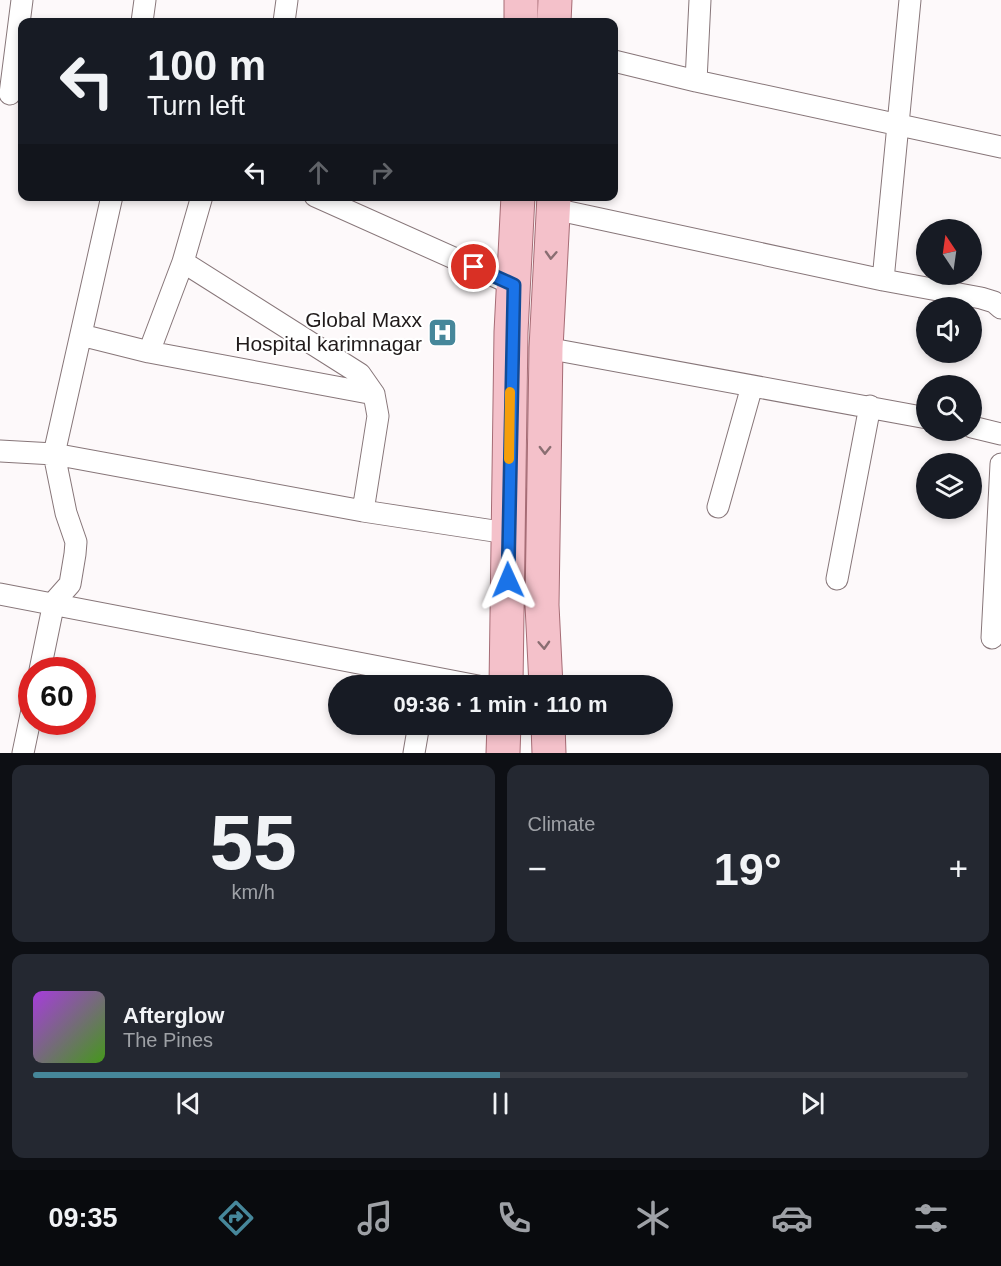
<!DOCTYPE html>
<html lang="en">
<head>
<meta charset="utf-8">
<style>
  :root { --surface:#171b24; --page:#242831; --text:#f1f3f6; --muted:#9ea1a6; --line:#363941; --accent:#46879a }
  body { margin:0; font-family:Arial,sans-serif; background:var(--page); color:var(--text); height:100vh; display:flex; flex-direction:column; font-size:22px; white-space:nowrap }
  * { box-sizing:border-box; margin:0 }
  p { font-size:20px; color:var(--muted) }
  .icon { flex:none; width:33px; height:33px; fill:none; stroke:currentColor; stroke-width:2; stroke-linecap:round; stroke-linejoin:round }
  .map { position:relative; height:753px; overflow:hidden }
  .details { display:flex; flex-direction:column; gap:12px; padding:12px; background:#0d0f14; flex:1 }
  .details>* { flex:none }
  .guide { position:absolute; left:18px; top:18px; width:600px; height:183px; border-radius:12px; box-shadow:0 3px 9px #0003; background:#171b24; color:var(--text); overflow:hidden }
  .needle { width:39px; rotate:347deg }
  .fabs { position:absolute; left:916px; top:219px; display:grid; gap:12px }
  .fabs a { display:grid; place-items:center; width:66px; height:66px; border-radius:50%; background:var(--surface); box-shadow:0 3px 9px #0003; font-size:30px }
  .speed { position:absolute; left:18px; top:657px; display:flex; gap:12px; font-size:30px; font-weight:700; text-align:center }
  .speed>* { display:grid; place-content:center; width:78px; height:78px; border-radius:50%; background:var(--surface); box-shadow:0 3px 9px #0003; line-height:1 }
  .speed .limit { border:9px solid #d22; background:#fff; color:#111 }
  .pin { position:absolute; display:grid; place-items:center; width:51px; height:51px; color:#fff; margin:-26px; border:3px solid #fff; border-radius:50%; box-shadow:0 2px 6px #0007 }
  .me { position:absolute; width:66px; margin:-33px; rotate:359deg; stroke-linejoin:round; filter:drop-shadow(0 0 4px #0008) }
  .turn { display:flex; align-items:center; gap:21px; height:126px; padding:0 30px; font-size:27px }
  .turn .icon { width:78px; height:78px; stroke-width:2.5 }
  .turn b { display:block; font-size:42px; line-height:51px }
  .lanes { display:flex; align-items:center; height:57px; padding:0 30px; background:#0003; justify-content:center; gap:30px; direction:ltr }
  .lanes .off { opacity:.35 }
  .big { font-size:45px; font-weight:800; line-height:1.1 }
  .details .card { flex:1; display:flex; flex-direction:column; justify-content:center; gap:9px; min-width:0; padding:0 21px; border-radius:12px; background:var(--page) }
  .details .dial { align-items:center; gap:0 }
  .dial b { font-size:78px; line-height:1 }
  .song { display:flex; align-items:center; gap:18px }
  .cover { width:72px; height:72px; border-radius:9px; background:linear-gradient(135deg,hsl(280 70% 55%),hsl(100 70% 35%)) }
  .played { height:6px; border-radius:3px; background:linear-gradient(90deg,var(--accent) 50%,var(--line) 50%) }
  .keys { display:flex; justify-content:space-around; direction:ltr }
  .heat { display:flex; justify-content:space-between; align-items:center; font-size:33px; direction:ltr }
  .details .tiles { flex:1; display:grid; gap:12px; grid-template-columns:1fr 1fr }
  .card:last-child { grid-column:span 2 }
  .trip { position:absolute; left:328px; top:675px; width:345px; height:60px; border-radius:30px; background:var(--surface); box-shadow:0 3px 9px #0003; font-weight:800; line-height:60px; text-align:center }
  .tab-bar { display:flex; height:96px; justify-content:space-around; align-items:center; background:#090b0e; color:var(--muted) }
  .tab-bar .icon { width:42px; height:42px }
  .tab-bar .selected { color:var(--accent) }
  .tab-bar b { font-size:27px; color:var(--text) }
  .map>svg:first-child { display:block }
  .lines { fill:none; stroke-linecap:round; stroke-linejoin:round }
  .minor-casing { stroke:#877679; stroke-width:23 }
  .primary-casing { stroke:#a66c75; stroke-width:35 }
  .minor { stroke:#fff; stroke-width:21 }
  .primary { stroke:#f4c1ca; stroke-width:33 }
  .oneway { stroke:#8a6e72 }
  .route-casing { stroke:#114b97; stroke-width:15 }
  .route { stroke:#1a73e8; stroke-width:10 }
  .slow { stroke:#f59e0b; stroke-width:10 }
  .labels { text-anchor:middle; stroke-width:4.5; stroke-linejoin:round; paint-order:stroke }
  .poi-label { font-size:21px; fill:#211b1b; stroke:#fff; text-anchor:end }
</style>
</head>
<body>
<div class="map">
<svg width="1001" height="753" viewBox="0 0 1001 753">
  <rect width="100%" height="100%" fill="#fdf9fa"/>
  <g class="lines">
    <defs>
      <path id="minor" d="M142,22L145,0
        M284,22L287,0
        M614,61L696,81L1001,147
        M696,81L700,0
        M10,94L22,0
        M202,196L183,262L360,374L374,394L378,416L363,511
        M315,196L514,285
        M554,209L883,280L981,298L994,302L1001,308
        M883,280L910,0
        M81,335L149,352L374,394
        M546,348L927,418
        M149,352L183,262
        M972,427L1001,434
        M0,451L54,454L363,511L507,533
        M718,507L752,386
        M837,579L870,406
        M0,594L478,686
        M992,638L1001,464
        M40,670L54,602L70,584L75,554L76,542L66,513L54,454L112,196
        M23,753L32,710
        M414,753L419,724"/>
      <path id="primary" d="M521,22V0
        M554,22L555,0
        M506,686L511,332L518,196
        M546,686L542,605L546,348L554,196
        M548,724L549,753
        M503,753L504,724"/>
    </defs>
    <use href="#minor" class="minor-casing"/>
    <use href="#primary" class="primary-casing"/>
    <use href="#minor" class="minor"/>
    <use href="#primary" class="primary"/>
  </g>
  <defs><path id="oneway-chevron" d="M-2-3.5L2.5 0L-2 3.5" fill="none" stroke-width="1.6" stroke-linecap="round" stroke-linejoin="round" transform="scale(1.5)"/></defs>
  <g class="oneway">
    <use href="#oneway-chevron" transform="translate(551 255) rotate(93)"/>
    <use href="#oneway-chevron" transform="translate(545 450) rotate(91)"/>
    <use href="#oneway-chevron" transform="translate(544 645) rotate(87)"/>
  </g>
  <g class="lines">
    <defs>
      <path id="route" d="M474,267L514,285L508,580"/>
    </defs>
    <use href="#route" class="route-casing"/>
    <use href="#route" class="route"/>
    <path class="slow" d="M509,459L510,392"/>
  </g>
  <defs>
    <symbol id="hospital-square" viewBox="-11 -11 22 22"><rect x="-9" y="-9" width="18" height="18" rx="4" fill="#46879a" stroke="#fff"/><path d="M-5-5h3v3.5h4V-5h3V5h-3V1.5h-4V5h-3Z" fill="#fff"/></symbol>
  </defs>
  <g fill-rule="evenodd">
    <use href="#hospital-square" x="426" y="316" width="33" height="33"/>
  </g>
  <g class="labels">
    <g class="poi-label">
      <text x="422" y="327">Global Maxx<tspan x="422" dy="24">Hospital karimnagar</tspan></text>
    </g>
  </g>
</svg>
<div class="fabs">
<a><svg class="needle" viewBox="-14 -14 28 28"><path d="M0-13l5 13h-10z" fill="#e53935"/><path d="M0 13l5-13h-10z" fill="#9ea1a6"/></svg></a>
<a><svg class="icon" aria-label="sound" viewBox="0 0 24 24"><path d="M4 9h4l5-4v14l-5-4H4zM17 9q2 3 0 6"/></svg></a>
<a><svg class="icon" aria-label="search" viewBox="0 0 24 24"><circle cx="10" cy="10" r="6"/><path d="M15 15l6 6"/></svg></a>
<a><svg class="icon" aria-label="layers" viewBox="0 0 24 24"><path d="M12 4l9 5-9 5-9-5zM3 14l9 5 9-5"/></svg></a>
</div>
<div class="speed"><div class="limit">60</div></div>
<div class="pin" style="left:474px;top:267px;background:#d93025"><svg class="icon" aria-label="arrive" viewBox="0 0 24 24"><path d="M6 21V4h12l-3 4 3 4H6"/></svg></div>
<svg class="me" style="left:508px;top:580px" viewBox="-20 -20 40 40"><path d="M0-17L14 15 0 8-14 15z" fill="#1a73e8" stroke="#fff" stroke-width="4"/></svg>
<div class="trip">09:36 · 1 min · 110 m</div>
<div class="guide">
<div class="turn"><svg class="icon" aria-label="left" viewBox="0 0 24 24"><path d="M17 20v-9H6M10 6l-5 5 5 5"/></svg><div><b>100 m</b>Turn left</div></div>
<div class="lanes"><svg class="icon" aria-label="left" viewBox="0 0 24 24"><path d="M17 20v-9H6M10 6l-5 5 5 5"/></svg><svg class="icon off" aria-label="ahead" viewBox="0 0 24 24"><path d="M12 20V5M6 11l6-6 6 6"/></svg><svg class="icon off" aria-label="right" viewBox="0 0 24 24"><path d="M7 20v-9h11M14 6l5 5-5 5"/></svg></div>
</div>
</div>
<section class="details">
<div class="tiles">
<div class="card dial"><b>55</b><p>km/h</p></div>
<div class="card"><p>Climate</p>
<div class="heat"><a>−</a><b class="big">19°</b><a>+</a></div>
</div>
<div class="card">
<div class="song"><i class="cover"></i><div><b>Afterglow</b><p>The Pines</p></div></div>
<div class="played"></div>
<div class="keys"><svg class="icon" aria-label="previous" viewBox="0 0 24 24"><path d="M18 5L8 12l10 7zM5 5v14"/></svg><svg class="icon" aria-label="pause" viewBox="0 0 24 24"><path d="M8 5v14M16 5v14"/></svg><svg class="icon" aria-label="next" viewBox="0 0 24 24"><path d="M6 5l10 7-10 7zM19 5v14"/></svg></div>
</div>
</div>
</section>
<nav class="tab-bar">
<b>09:35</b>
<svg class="icon selected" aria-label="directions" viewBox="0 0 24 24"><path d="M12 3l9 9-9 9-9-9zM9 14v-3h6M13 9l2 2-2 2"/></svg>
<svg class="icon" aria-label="music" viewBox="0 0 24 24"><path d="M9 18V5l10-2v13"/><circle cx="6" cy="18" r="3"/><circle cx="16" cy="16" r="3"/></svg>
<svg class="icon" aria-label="phone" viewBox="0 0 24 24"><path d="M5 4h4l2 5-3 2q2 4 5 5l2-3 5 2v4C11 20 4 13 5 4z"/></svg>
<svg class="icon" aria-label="climate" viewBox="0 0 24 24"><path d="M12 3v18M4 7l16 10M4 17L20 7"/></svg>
<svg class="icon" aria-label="car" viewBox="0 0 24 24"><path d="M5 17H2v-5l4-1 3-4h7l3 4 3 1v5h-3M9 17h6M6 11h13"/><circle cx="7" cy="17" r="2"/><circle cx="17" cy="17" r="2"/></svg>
<svg class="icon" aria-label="filters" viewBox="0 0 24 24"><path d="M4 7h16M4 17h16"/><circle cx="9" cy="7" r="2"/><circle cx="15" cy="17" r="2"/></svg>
</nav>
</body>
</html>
